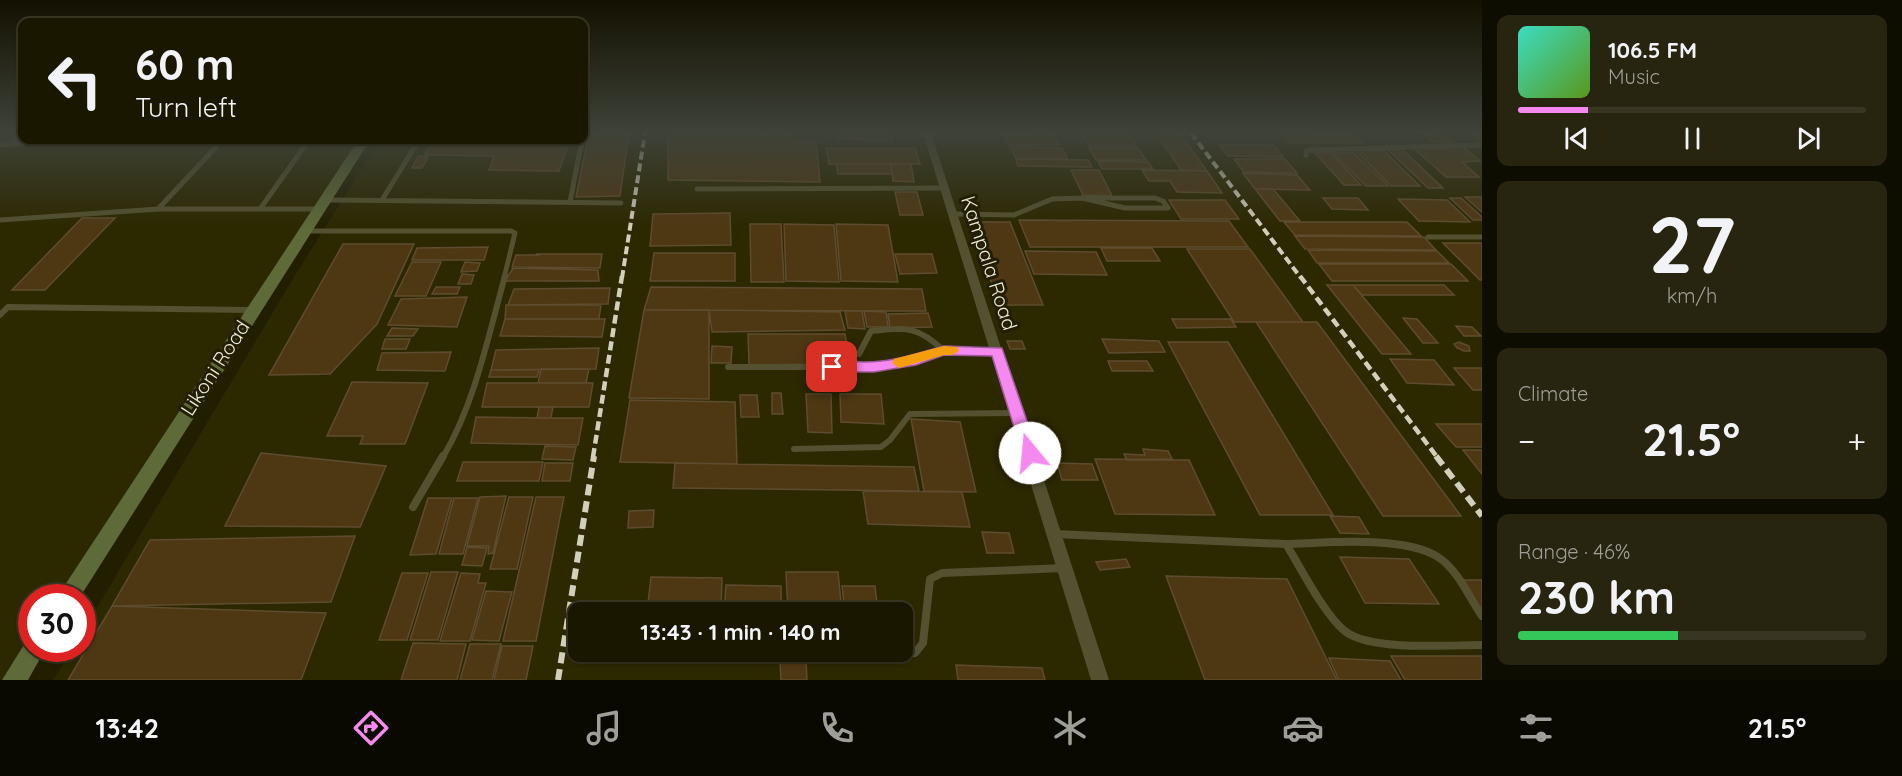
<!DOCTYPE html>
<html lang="en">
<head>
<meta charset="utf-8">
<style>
  :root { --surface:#1a1701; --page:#272410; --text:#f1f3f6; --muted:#9f9f99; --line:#383623; --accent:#f589ef }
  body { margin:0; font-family:Quicksand,sans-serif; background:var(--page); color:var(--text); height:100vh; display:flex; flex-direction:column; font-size:22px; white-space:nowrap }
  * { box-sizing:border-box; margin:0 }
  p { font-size:20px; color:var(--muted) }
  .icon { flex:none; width:33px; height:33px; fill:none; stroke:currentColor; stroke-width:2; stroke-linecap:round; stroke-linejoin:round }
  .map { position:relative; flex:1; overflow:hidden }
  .panel { display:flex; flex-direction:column; gap:15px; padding:15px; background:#0e0d01; width:420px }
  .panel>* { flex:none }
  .guide { position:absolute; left:18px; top:18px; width:570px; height:126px; border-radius:12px; box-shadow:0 2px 4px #0004,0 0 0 2px var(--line); background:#1a1701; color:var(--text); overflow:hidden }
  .speed { position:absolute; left:18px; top:584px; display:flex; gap:12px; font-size:30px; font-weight:700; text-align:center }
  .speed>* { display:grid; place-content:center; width:78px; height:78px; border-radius:50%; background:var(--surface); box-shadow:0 2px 4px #0004,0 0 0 2px var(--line); line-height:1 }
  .speed .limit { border:9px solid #d22; background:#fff; color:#111 }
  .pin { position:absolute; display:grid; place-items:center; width:51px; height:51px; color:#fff; margin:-26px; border-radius:12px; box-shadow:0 3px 9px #0006 }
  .me { position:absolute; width:66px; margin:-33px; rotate:343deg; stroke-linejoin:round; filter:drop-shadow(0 0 4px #0008) }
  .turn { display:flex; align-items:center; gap:21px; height:126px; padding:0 18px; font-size:27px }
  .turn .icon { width:78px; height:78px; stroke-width:2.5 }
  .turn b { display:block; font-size:42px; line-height:51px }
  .big { font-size:45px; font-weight:700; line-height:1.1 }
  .panel .widget { flex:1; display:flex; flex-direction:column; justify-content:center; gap:9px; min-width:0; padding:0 21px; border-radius:12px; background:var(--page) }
  .panel .dial { align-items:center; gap:0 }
  .dial b { font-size:78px; line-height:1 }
  .song { display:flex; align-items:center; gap:18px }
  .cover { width:72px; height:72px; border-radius:9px; background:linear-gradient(135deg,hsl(170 70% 55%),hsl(90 70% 35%)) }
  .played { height:6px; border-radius:3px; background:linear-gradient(90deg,var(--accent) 20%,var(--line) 20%) }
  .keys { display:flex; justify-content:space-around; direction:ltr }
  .heat { display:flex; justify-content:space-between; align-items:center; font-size:33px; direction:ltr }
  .charge { height:9px; border-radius:4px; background:linear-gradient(90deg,#34c759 46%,var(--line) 0) }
  .trip { position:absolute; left:568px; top:602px; width:345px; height:60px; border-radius:12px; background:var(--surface); box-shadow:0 2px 4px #0004,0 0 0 2px var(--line); font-weight:700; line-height:60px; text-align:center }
  .tabs { display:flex; height:96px; justify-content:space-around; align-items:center; background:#0a0900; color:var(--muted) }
  .tabs .icon { width:42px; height:42px }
  .tabs .active { color:var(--accent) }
  .tabs b { font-size:27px; color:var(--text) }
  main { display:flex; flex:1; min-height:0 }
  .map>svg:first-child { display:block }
  .built { fill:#2c2800; fill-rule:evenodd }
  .building { fill:#4e3813; stroke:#5e4c30; stroke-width:1.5 }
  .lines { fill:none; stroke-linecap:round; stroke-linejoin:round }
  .lane-far2 { stroke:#535130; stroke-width:5 }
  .lane-far1 { stroke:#535130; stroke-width:6 }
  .lane { stroke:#535130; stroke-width:8 }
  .street { fill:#535130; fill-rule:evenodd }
  .secondary { fill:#5e6a38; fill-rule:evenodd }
  .rail-far2 { stroke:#d2d0bc; stroke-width:4; stroke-dasharray:8 4; stroke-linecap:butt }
  .rail-far1 { stroke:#d2d0bc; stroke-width:4.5; stroke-dasharray:9 4.5; stroke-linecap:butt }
  .rail { stroke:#d2d0bc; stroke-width:6; stroke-dasharray:11 6; stroke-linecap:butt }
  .route { fill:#f589ef; stroke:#9f599b; stroke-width:1.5 }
  .slow { fill:#f59e0b }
  .labels { text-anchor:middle; stroke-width:6; stroke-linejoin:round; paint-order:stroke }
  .street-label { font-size:20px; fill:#ecead8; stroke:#221f01 }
</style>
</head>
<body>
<main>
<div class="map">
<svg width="1482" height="680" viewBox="0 0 1482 680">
  <rect width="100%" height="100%" fill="#221f01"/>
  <path class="built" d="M0,133H22V140H360L62,597H32L31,643L8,680H0Z
    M584,133H1482V680H53L73,648H82L83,631L292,280L380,140H584ZM579,612H903V651H579Z"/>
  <path class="building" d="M589,133H629L620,196L576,197Z
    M668,133H791L792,142H816L820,182L668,180Z
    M838,133H891L893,140L839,139Z
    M1053,133L1059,145H1008L1003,134Z
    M1081,133H1129L1137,146H1089Z
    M1156,133H1180L1207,171L1181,170Z
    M1281,133L1353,134L1363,143H1289Z
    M1422,133H1440L1451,142H1432Z
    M432,141L569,142L559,171L489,170L494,156L425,155Z
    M1219,145H1273L1283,157L1228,156Z
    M1411,146H1462L1480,161L1462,162L1479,177H1446Z
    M1011,147L1062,148L1068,159H1016Z
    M826,148H915L920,164H829Z
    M1089,148H1138L1146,160H1096Z
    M1387,149H1402L1443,188H1428Z
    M1355,150H1383L1420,186H1391Z
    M1315,153H1331L1361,185H1344Z
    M1333,153H1354L1388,186H1366Z
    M418,156L428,157L422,168H412Z
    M1016,159L1088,160L1092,167L1018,166Z
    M1234,159H1285L1297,173L1244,172Z
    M1098,161L1148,162L1153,169H1102Z
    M836,164H891L892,174H838Z
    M891,164H911L914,182L893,181Z
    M1071,170H1099L1112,196L1083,195Z
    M1142,170L1207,171L1222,193L1177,192L1170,181H1149Z
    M1243,173L1297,175L1310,190L1255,189Z
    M1255,189H1273L1300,221H1280Z
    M895,192H917L923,215H900Z
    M1465,197H1482V212Z
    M1323,198H1358L1368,210L1332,209Z
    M1450,198H1461L1482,217V220H1473Z
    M1398,199L1447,200L1470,222L1419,221Z
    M1169,200H1225L1239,219H1181Z
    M730,213L731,245L650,246L653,214Z
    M82,218H115L45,290H12Z
    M1019,220L1229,221L1248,247H1030Z
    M971,222H1010L1043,305H999Z
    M1284,222H1407L1421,236L1295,235Z
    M750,224H781L784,282H751Z
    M784,224L834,225L839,282L786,281Z
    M836,224L888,225L898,282L841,281Z
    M1295,236L1424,237L1436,250L1305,249Z
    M1443,243H1482V280H1480Z
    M343,244H414L377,324L330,374L269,375Z
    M488,247L484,260H412L417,248Z
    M1101,248H1152L1160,261H1107Z
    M1187,249H1250L1303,322H1234Z
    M1308,250L1437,251L1449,263H1317Z
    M1025,251L1096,252L1107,275L1034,274Z
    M654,253H735V281H650Z
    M537,254H602L600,268L512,267L516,255H538Z
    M895,254H932L937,273L900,274Z
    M412,262H441L426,296H395Z
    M465,262L480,263L477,271L461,272Z
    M1319,264H1451L1468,281H1332Z
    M513,268L598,270L599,281H505Z
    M462,274L474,275L471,284H458Z
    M1327,285H1353L1411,354H1382Z
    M1353,285H1444L1454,295H1362Z
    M436,287H460L457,294H432Z
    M651,287L922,289L926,311L644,310Z
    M610,288L608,304L508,305L514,289Z
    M467,297L457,327L388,325L401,299Z
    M506,305H601L599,319H505Z
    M644,310H709V399L629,398Z
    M709,310L840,312L845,330L712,332Z
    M845,311H862L865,329L848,328Z
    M864,311L886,312L888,327H867Z
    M928,313L932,327L890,328L888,314Z
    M1403,318L1417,319L1438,343H1423Z
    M505,319H605L602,337L500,336Z
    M1172,319H1231L1236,327L1177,328Z
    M1256,322H1317L1461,516H1383Z
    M1456,326L1472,327L1481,336H1464Z
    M392,328L418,329L413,336H387Z
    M748,334H845L850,364L749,365Z
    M385,339H410L406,349H382Z
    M1102,339L1159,341L1165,352L1109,353Z
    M1007,341H1022L1025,349H1010Z
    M1168,342H1228L1333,515H1260Z
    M1459,342L1469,346L1470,351H1464L1457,348L1454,344Z
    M712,346L732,347L731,363H711Z
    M599,348L596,369L491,370L496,350Z
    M451,352L445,371L377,370L382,353Z
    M1390,359L1434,360L1454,385L1407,383Z
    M1108,361H1147L1153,371H1112Z
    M1454,368H1482V390H1473Z
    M541,369H589L586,383H538Z
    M491,370H539L537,377H489Z
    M352,382L428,383L405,444H360L363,436H327Z
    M487,383H593L589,407H482Z
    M772,393H781L783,414H772Z
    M806,394H831L832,433L808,432Z
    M840,394H881L884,424L841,422Z
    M740,395H757L759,417H741Z
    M630,400L735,402L737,464L620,462Z
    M539,407H553L551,418H537Z
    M476,417L537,418H583L578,445L471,443Z
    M911,419L960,422L976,492L924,491Z
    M1436,424H1482V447H1456Z
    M545,446L576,447L573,460L542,459Z
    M1143,449L1168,451L1172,459L1127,460L1124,454L1145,455Z
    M1463,450H1482V474Z
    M261,453L386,466L360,527L225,526Z
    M1095,459L1189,460L1215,515L1115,514Z
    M463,462H543L539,481H457Z
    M545,463H573L570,481H542Z
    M675,463L914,467L919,491L673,488Z
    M1057,463L1092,464L1098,480H1062Z
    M863,491L962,492L970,527L868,524Z
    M506,496L493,553L488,554L489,546H467L480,497Z
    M509,497H533L517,569H490Z
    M536,497H564L536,641H503Z
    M428,498H452L436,554L410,555Z
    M454,498H478L463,554H439Z
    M654,510L653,527L628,528L629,511Z
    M1330,516L1359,517L1369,534L1340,533Z
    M982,532L1009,533L1014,553H987Z
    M355,536L331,602L112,606L150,540Z
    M467,547L487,548L482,566L462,565Z
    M1340,557L1409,559L1439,604L1365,603Z
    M1126,559L1130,567L1100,570L1096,562Z
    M431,572H458L438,640H410Z
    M786,572H838L842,612H788Z
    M402,573H428L407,640H379Z
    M461,573L480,574L478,583H486L470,641H440Z
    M1166,576L1287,579L1337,680H1205Z
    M651,577L722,578L721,612H647Z
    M1461,580H1482V610Z
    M726,585L781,586V612H724Z
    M842,586H875L878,612H845Z
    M486,591L512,592L499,641L472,640Z
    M112,606L326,613L301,680H68Z
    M413,643L466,644L457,680H401Z
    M470,644H501L492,680H460Z
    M502,646H533L526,680H494Z
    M1391,656H1482V680H1405Z
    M1329,658L1390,661L1401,680H1339Z
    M806,660L807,680H781L780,661Z
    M956,665L1042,668L1045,680H958Z"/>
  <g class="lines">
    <path class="lane-far2" d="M9,144L96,140
      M0,145L9,144L22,133
      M1306,155V151L1311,150L1482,145
      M697,189L945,188
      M1082,198H1155L1163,201L1168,208H1125Z
      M329,200L621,203
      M382,200L419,140
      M570,202L582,140
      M158,209L217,146L215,140
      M260,209L309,140
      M954,214L1014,215L1052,199L1082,198
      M0,220L158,209H319
      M309,231H511L515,233L504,278
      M1428,237H1482"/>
    <path class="lane-far1" d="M0,315L8,307L251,310
      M859,354L871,331C906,328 917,325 944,351
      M728,367H874L916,360L944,351H997
      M794,449L881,447L890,440L910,414L1017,413
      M443,457C475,403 488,337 505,276"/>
    <path class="lane" d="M413,507L443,456
      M1055,534L1286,544C1301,568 1324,615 1346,632C1372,651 1448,645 1482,645
      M1286,544C1326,543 1404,535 1438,557C1458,570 1469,597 1482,616
      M900,654L915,653L923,643L930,579L942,573L1065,568"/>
    <path class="street" d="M923,133H931L1109,680H1091Z
      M1469,133H1478L1482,136V143Z"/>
    <path class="secondary" d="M358,140H370L80,597H57Z
      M32,638V648H46L28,680H2L27,640Z"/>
    <path class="rail-far2" d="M1191,133L1301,278
      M622,278L645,133"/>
    <path class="rail-far1" d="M1300,276L1437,457
      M593,457L622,276"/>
    <path class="rail" d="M1436,456L1482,516
      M558,680L594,456"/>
  </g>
  <linearGradient id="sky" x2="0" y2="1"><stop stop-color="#131101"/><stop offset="0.58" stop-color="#3e4238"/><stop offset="1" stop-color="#3e4238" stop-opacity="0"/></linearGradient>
  <rect width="1482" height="228" fill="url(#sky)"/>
  <path class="route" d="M944,346L1002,348L1038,453L1035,458L1030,459L1024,458L1022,453L992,356L944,355L916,365L874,372H832L825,367C832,357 855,362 866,362C892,362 918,353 944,346Z"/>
  <path class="slow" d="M944,346L957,347L959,351L952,355H944L899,368L892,363L894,359Z"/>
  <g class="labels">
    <g class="street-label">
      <text transform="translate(989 263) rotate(72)" y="7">Kampala Road</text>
      <text transform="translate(215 368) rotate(-57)" y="7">Likoni Road</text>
    </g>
  </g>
</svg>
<div class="speed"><div class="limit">30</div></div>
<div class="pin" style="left:832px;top:367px;background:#d93025"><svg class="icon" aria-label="arrive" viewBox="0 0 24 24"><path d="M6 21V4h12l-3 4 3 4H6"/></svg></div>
<svg class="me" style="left:1030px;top:453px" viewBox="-20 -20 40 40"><circle r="19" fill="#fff"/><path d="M0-13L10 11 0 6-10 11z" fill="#f589ef"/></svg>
<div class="trip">13:43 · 1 min · 140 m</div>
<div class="guide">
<div class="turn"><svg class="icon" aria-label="left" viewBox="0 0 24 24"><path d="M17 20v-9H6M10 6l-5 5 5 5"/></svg><div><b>60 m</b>Turn left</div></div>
</div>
</div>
<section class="panel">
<div class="widget">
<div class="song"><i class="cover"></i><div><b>106.5 FM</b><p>Music</p></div></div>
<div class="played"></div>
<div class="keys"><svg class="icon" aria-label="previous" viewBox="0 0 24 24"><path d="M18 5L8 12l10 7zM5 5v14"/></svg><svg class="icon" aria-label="pause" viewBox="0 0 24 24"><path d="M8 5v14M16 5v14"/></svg><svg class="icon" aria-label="next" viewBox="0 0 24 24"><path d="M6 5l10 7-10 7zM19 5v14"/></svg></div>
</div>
<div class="widget dial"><b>27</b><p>km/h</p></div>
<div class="widget"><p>Climate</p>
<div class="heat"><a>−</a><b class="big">21.5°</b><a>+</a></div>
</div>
<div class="widget"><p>Range · 46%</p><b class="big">230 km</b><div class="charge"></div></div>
</section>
</main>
<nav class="tabs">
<b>13:42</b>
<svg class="icon active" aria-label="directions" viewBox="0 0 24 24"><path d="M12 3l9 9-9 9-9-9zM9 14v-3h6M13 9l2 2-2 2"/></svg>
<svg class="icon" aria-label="music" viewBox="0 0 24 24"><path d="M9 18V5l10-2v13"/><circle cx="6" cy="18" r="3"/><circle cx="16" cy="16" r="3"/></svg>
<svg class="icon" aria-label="phone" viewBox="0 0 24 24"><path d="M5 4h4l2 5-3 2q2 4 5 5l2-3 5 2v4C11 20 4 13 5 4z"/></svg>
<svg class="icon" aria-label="climate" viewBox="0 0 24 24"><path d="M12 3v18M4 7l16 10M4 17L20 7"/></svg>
<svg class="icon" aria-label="car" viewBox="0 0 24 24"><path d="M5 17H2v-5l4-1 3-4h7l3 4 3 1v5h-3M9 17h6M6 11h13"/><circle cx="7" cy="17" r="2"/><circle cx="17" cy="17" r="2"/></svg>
<svg class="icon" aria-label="filters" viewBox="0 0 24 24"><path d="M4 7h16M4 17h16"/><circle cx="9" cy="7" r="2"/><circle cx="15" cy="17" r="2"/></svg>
<b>21.5°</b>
</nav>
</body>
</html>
